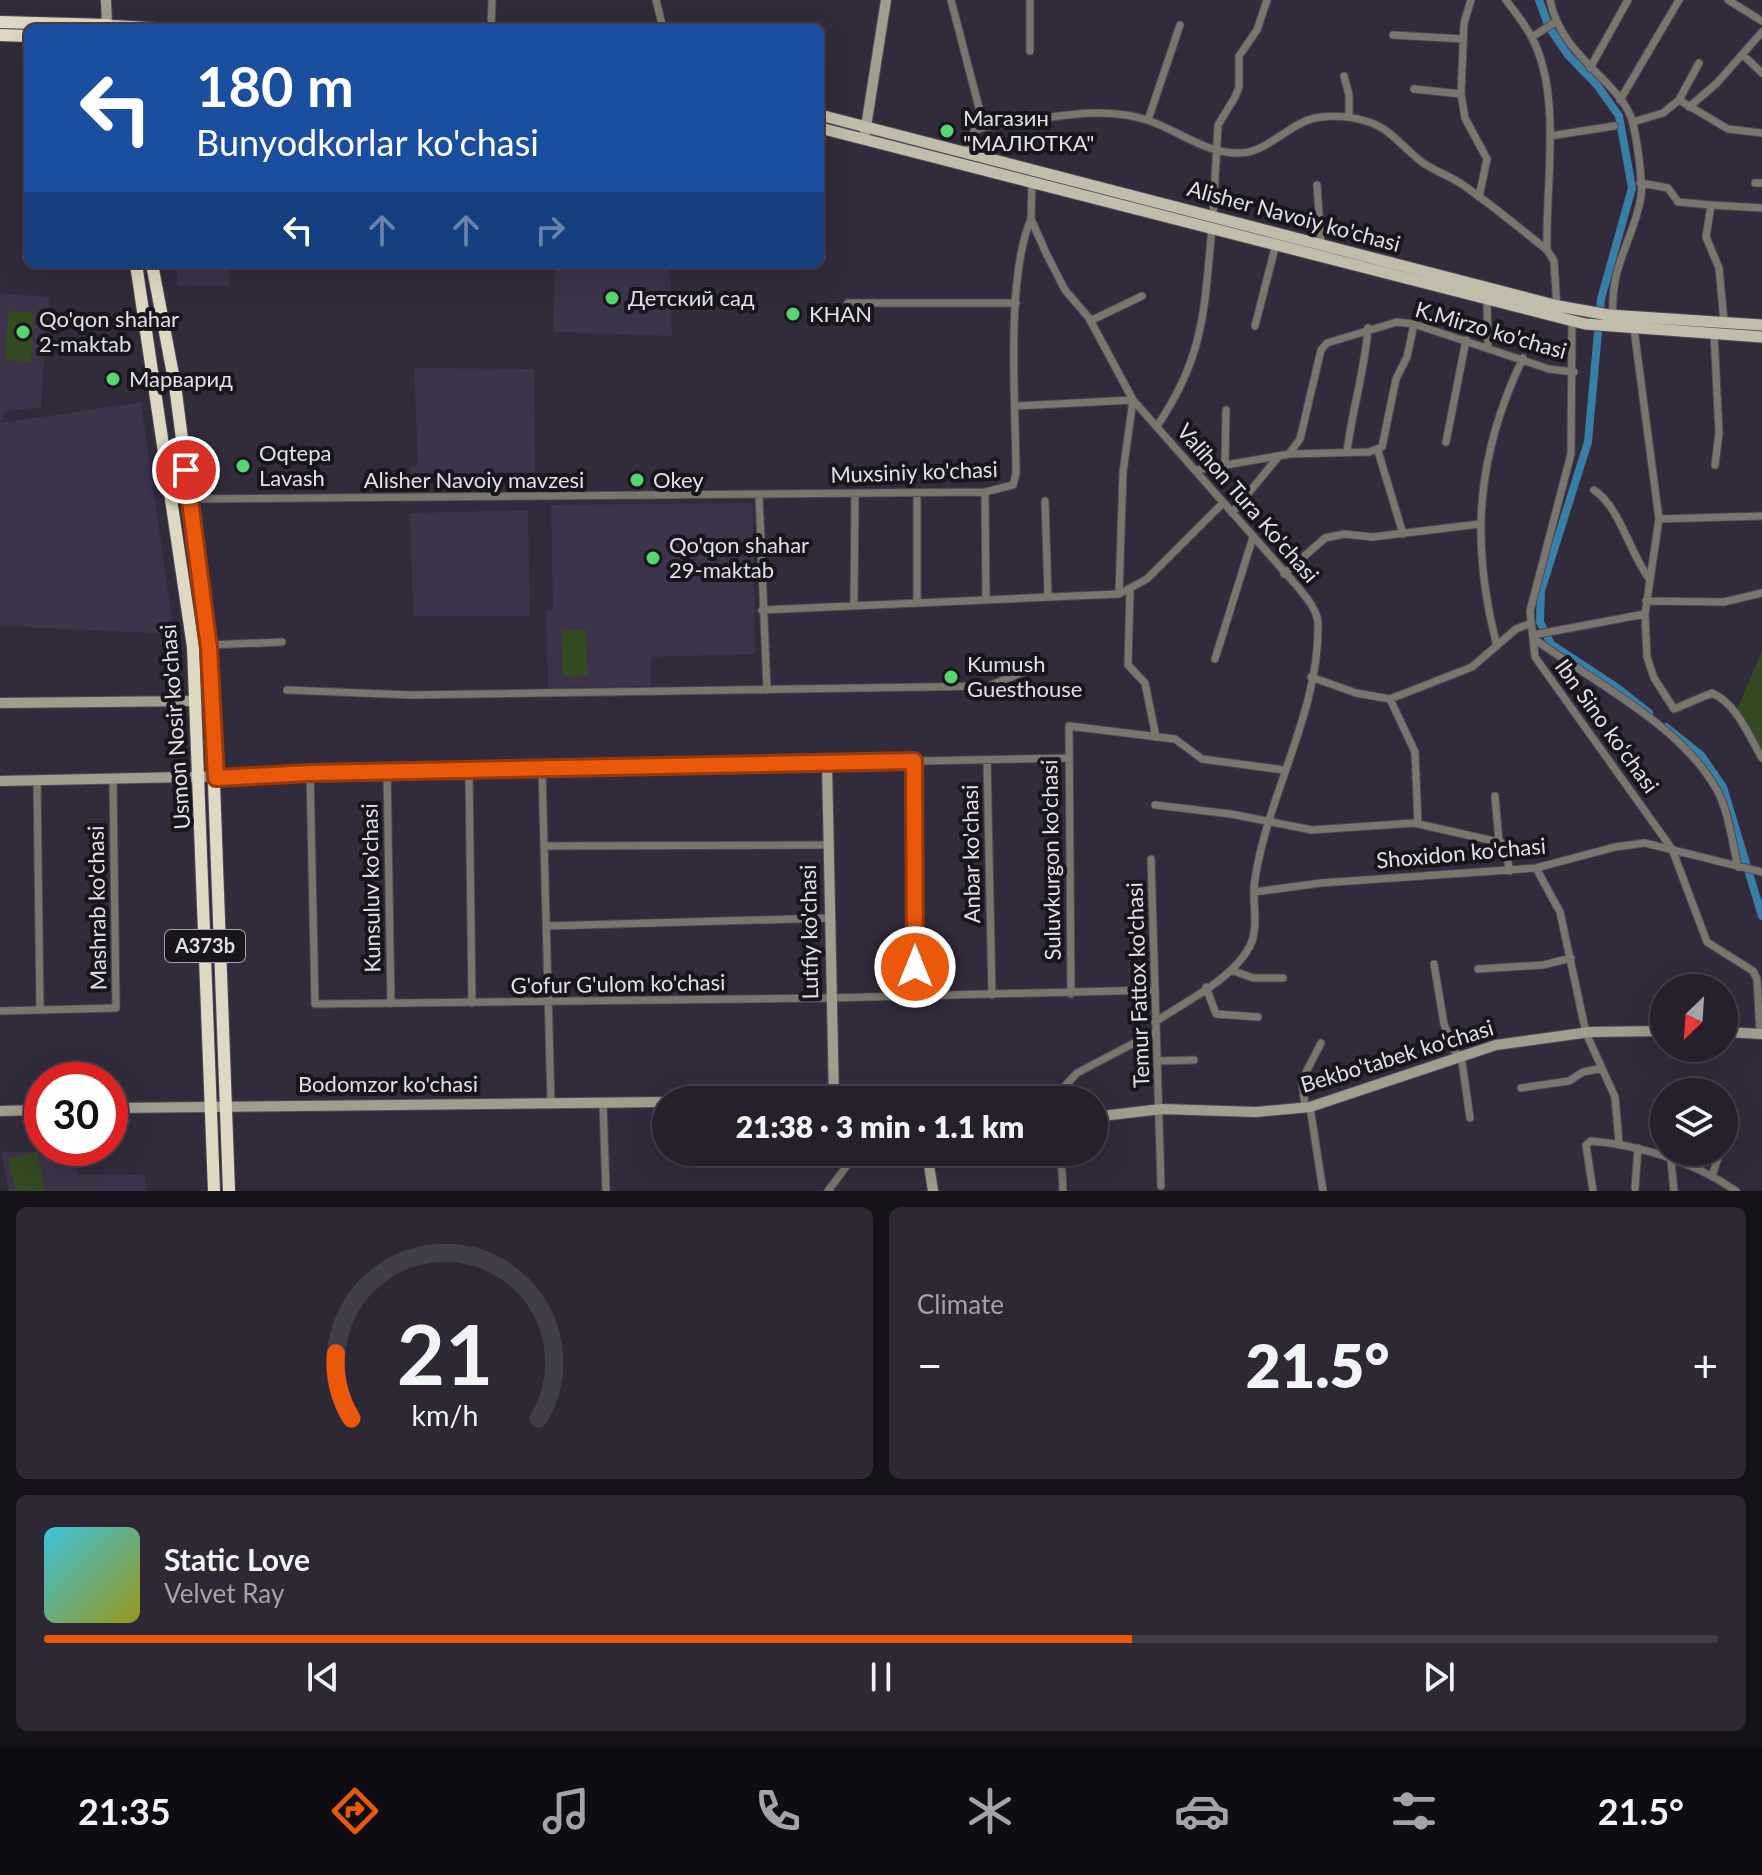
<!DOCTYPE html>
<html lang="en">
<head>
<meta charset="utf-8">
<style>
  :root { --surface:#26202d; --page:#2e2835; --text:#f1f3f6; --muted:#a4a3aa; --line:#423e49; --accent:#ea580c }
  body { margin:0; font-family:Lato,sans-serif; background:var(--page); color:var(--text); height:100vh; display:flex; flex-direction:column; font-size:30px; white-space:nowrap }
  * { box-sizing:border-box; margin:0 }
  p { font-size:26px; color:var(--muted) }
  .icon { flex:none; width:44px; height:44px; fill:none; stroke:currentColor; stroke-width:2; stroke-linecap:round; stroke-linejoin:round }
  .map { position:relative; height:1191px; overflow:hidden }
  .drawer { display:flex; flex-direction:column; gap:16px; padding:16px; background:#151219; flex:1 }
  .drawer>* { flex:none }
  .hud { position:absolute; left:24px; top:24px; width:800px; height:244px; border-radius:12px; box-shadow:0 8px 32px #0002,0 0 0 2px var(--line); background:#1a4fa0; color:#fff; overflow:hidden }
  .needle { width:52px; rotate:205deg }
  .controls { position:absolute; left:1650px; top:974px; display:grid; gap:16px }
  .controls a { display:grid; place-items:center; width:88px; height:88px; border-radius:50%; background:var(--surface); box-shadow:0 8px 32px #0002,0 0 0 2px var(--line); font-size:40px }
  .speed { position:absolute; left:24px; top:1062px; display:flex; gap:16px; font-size:40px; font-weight:700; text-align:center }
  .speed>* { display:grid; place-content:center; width:104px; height:104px; border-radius:50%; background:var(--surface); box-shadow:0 8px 32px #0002,0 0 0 2px var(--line); line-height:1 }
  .speed .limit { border:12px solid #d22; background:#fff; color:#111 }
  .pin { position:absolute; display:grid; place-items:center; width:68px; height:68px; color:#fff; margin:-34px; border:4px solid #fff; border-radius:50%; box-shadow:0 2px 8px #0007 }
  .me { position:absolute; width:88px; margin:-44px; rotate:0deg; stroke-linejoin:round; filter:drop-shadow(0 0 6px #0008) }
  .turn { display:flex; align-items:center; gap:28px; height:168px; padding:0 40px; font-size:36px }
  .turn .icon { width:104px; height:104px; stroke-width:2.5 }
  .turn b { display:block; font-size:56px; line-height:68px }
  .lanes { display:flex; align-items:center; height:76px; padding:0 40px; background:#0003; justify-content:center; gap:40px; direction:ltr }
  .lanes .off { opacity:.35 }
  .big { font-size:60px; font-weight:800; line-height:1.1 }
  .drawer .tile { flex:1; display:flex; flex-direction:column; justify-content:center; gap:12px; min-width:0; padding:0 28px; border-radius:12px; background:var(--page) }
  .drawer .dial { align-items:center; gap:0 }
  .dial svg { height:208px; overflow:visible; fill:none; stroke:var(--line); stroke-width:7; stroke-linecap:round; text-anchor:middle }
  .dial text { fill:var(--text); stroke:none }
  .song { display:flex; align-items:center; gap:24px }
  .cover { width:96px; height:96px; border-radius:12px; background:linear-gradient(135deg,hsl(190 70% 55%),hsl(60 70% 35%)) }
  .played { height:8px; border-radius:4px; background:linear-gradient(90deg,var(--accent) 65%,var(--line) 65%) }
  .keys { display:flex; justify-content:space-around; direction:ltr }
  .heat { display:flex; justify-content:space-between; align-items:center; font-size:44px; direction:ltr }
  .drawer .tiles { flex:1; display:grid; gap:16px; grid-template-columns:1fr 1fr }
  .tile:last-child { grid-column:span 2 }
  .trip { position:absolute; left:652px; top:1086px; width:456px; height:80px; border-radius:40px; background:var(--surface); box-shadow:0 8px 32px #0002,0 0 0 2px var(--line); font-weight:800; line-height:80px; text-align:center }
  .dock { display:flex; height:128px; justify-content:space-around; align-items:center; background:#0f0d12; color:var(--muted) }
  .dock .icon { width:56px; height:56px }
  .dock .on { color:var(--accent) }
  .dock b { font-size:36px; color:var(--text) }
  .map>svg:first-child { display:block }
  .built { fill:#3d334a }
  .green { fill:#334a22 }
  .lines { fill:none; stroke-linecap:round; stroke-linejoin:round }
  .canal { stroke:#387ea5; stroke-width:8 }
  .street-casing { stroke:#4e4858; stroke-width:9 }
  .secondary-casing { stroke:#4e4858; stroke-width:12 }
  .primary-casing { stroke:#4e4858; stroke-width:13 }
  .highway-casing { stroke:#4e4858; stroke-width:14 }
  .street { stroke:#78766d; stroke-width:7 }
  .secondary { stroke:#a29d8f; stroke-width:10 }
  .primary { stroke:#c2bcaa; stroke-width:11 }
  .highway { stroke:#dfd8c2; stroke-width:12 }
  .route-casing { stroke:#983908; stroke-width:20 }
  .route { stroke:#ea580c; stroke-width:14 }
  .poi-dot { fill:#56d671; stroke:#18151d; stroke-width:3 }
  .labels { text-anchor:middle; stroke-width:8; stroke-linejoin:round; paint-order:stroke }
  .shield { fill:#18151d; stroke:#a5a2ab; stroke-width:2 }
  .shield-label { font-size:20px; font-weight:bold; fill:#e2dee8 }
  .poi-label { font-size:22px; fill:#e2dee8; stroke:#18151d; text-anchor:start }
  .street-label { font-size:22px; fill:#e2dee8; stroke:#18151d }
</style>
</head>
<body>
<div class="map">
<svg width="1762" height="1191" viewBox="0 0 1762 1191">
  <rect width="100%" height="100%" fill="#322b3c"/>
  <path class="built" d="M177,264H309L230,266L229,286L177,285Z
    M555,264H670L672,336L553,332Z
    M0,293L49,297L41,407L4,412L1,423L141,402L174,634L0,626Z
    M414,368L534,369L535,472L411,475V466L418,465Z
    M753,503L755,654L651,657V686L548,688L546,610H553L551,505Z
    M528,510L530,616H413L410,513Z
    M1,1152H77V1175H145L146,1191H9Z"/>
  <path class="green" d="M8,311L34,312L31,362L5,360Z
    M562,630H586L588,675L563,676Z
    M1762,651V755L1737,710Z
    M37,1152L45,1191H15L8,1159Z"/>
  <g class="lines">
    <path class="canal" d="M1539,0L1549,27L1568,55L1597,85L1619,116L1632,188L1601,299L1588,442L1541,591L1540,622L1551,644L1616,687L1649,713
      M1666,727L1701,755L1723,787L1762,916"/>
    <defs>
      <path id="street" d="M656,0L663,28
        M951,0L984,127
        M1471,0L1464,23L1461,94L1465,118L1487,159L1479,197
        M1506,0C1515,12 1524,23 1531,36C1563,94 1545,186 1547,250L1554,261L1557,309
        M1550,0C1562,60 1623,81 1633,124C1637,140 1643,182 1641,197C1633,242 1610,264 1613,315
        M1728,0L1762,21
        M491,28L492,0
        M1393,35L1463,39
        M1532,37L1554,23
        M1030,51V0
        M1743,55L1762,73
        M1590,68L1628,0
        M1344,76L1349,95V117
        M1414,89L1461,94
        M1620,100L1679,0
        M1679,100L1699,63
        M1689,107L1717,83L1762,32
        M1148,120L1180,25
        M1633,122L1663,113L1679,100L1728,129L1762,133
        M1550,136L1614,126
        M966,153L974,131L984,127C1037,122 1094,103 1147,120C1178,130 1204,153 1238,153C1266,154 1288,124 1315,118C1331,114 1354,117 1369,122C1391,129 1404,149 1422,162C1434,171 1448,175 1460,183C1490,203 1518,227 1547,250
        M1032,181L1031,219L1046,253L1065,290L1089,318L1133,400L1297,586C1306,597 1317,609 1318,623C1320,711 1268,793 1255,879C1251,901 1260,924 1250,946C1232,980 1186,1001 1155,1022
        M1640,183L1668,188L1678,202L1711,205L1706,237L1719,268L1724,322
        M1755,183H1762
        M1317,185L1321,244
        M1711,205L1762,208
        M1213,216L1218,125L1235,97L1239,87V56L1257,30L1267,0
        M1487,299L1488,347
        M848,303H1016
        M1572,319L1571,454L1530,611L1535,657L1672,849L1707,942L1753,971L1757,979L1760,1034
        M1090,321L1142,296
        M1255,326L1276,244
        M1634,329L1659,519L1645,614L1647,657L1654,678L1674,709L1712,693C1738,705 1748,735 1762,758
        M1714,333L1719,433L1715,465
        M1016,406L1133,400L1123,472L1119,594
        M1157,426C1205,356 1204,309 1212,228
        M1446,442L1466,340
        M1378,451L1403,534
        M1347,452C1352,410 1365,370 1368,328
        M1289,454L1369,452L1382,447L1396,379L1407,357L1414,324
        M1225,465L1226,410
        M1197,470L1289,454L1300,439L1321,350L1327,343L1397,322L1414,324L1549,369L1574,372
        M1594,490C1620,507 1630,554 1650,580
        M985,492L986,600
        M759,495L767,690
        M190,499L985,492L1013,485L1016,474C1016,404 1005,280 1031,219
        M1045,501L1048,596
        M1232,513L1279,456
        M1659,519L1762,516
        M1284,574L1325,538L1344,534L1372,537L1480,524
        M1130,591L1128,665L1145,683L1156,737
        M1646,601L1724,602L1762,593
        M917,602V493
        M854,605L855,494
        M762,610L1119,594L1147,579L1223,503
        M1533,635L1645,614
        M1533,638C1593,682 1680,724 1717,790C1729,813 1732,842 1738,867
        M208,645L282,642
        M1497,646C1470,542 1476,456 1523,358
        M1215,659L1253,537
        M1311,677L1356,693L1390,699L1472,667L1516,629L1531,623
        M287,690L411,695L989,686L1033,668
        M1390,699L1415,752L1418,824
        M987,760L992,995
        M914,761L915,997
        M827,763L1067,758
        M542,770L551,1103
        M469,771L472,1003
        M387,772L391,1004
        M310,773L315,1004L829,998L1153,990
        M37,780L40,1010
        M1495,796L1499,842
        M1155,805L1231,814L1312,830L1414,823L1503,843L1510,871
        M545,846L828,845
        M1151,859L1161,1186
        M1536,868L1560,912L1586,1033L1615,1097L1619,1143
        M1254,892L1321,883L1536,868L1615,847L1645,843L1762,872
        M547,926L829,918
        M1434,964L1444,1024L1457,1056
        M1478,969L1543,965L1571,958
        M1231,970L1253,978H1283
        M1206,987L1216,1014L1258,1017
        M1071,994L1069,726L1175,739L1202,759L1284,770
        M0,1011L116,1008L113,780
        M1461,1055L1470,1118
        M1157,1061L1194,1060
        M1521,1088L1569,1081L1583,1072L1602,1068
        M1052,1100L1077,1073L1155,1032
        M603,1103L606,1191
        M1305,1107L1302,1080L1321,1043
        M1310,1107L1323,1191
        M1061,1152L1063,1191
        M1671,1161L1674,1191
        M1712,1176L1720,1152
        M1635,1188L1638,1148
        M828,1191L857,1152
        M1593,1191L1586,1145L1591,1141C1640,1145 1696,1163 1736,1191"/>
      <path id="secondary" d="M106,0L107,25
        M865,133L886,0
        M0,703L196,701
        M0,781L827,763L834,1100
        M1724,1032L1762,1034
        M110,1108L666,1102
        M0,1111L42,1110
        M1094,1117L1161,1109L1256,1112L1310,1107L1496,1045L1590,1032L1664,1031
        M927,1152L933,1191"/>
      <path id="primary" d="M107,25L155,28
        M820,115L1558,306L1609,315L1762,325
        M820,128L1585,324L1762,337"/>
      <path id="highway" d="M0,22L107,25L108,28
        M0,35L28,36
        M136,264L193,647L214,1191
        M152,264L175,385L209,648L229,1191"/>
    </defs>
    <use href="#street" class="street-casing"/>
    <use href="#secondary" class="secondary-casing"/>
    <use href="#primary" class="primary-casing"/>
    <use href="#highway" class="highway-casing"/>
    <use href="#street" class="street"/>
    <use href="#secondary" class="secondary"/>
    <use href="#primary" class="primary"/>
    <use href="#highway" class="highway"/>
  </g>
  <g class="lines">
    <defs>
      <path id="route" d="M186,470L209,648L216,778L310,773L914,761L915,967"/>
    </defs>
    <use href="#route" class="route-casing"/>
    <use href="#route" class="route"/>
  </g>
  <g class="poi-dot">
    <circle cx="947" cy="131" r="8"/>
    <circle cx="612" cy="298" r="8"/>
    <circle cx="793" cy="314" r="8"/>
    <circle cx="23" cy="332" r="8"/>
    <circle cx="113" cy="379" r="8"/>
    <circle cx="243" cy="466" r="8"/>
    <circle cx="637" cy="480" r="8"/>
    <circle cx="653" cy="558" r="8"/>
    <circle cx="951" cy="677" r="8"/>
  </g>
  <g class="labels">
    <rect class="shield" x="165" y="930" width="80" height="32" rx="6"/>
    <g class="shield-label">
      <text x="205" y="953">A373b</text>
    </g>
    <g class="poi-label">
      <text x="963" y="126">Магазин<tspan x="963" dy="25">"МАЛЮТКА"</tspan></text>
      <text x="628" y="306">Детский сад</text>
      <text x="809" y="322">KHAN</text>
      <text x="39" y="327">Qo'qon shahar<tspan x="39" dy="25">2-maktab</tspan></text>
      <text x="129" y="387">Марварид</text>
      <text x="259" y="461">Oqtepa<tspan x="259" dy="25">Lavash</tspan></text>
      <text x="653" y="488">Okey</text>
      <text x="669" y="553">Qo'qon shahar<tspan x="669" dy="25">29-maktab</tspan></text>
      <text x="967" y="672">Kumush<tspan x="967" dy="25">Guesthouse</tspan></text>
    </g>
    <g class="street-label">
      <text transform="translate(1294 216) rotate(15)" y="8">Alisher Navoiy ko'chasi</text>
      <text transform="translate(1491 330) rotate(16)" y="8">K.Mirzo ko'chasi</text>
      <text transform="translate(914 472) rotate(-2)" y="8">Muxsiniy ko'chasi</text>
      <text x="474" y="488">Alisher Navoiy mavzesi</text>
      <text transform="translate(1248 503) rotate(49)" y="8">Valihon Tura Ko'chasi</text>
      <text transform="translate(1607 726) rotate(54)" y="8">Ibn Sino ko‘chasi</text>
      <text transform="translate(175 727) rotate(-94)" y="8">Usmon Nosir ko'chasi</text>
      <text transform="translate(1461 853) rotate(-5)" y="8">Shoxidon ko'chasi</text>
      <text transform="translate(971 854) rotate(-91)" y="8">Anbar ko'chasi</text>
      <text transform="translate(1051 860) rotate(-91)" y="8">Suluvkurgon ko'chasi</text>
      <text transform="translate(371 888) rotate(-91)" y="8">Kunsuluv ko'chasi</text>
      <text transform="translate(97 908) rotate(-91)" y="8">Mashrab ko'chasi</text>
      <text transform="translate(809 932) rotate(-91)" y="8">Lutfiy ko'chasi</text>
      <text transform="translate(618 984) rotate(-1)" y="8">G'ofur G'ulom ko'chasi</text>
      <text transform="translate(1138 985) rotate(-92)" y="8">Temur Fattox ko'chasi</text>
      <text transform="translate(1397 1056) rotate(-17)" y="8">Bekbo'tabek ko'chasi</text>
      <text x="388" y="1092">Bodomzor ko'chasi</text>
    </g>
  </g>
</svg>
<div class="controls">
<a><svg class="needle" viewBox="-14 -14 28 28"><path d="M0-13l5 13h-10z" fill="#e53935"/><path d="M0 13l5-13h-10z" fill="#a4a3aa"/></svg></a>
<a><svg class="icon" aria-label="layers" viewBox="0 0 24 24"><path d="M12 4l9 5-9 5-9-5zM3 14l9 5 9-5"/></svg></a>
</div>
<div class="speed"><div class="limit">30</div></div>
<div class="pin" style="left:186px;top:470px;background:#d93025"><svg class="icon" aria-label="arrive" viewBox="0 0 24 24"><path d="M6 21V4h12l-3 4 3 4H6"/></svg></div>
<svg class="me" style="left:915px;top:967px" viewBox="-20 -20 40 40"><circle r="17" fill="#ea580c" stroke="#fff" stroke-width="3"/><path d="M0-11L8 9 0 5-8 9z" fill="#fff"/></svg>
<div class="trip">21:38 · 3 min · 1.1 km</div>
<div class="hud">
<div class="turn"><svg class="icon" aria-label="left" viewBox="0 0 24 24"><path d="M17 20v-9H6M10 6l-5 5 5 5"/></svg><div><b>180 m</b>Bunyodkorlar ko'chasi</div></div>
<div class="lanes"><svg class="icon" aria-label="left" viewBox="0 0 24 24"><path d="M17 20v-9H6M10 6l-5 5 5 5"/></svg><svg class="icon off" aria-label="ahead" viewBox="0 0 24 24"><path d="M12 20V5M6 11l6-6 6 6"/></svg><svg class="icon off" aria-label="ahead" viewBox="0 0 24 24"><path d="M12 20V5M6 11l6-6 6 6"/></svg><svg class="icon off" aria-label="right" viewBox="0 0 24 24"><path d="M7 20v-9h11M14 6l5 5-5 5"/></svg></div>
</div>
</div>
<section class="drawer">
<div class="tiles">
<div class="tile dial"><svg viewBox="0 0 100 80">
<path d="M14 69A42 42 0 1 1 86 69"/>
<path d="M14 69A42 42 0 0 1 8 44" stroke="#ea580c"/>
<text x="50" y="56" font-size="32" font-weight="700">21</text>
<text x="50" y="72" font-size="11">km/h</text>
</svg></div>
<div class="tile"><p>Climate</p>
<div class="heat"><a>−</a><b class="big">21.5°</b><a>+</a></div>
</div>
<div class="tile">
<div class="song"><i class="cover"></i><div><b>Static Love</b><p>Velvet Ray</p></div></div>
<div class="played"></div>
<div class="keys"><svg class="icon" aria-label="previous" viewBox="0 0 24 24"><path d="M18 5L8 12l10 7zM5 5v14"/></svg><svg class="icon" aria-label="pause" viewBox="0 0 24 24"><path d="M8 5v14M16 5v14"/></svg><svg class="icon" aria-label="next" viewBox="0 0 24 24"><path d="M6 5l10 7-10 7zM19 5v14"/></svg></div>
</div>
</div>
</section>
<nav class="dock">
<b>21:35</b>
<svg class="icon on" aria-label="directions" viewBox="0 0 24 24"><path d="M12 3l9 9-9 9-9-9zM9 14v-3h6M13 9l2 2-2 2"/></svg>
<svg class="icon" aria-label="music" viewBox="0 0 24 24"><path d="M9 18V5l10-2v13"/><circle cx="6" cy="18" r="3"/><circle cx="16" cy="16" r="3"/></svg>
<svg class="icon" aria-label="phone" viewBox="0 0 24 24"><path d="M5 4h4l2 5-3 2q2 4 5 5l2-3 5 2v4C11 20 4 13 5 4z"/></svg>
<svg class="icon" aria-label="climate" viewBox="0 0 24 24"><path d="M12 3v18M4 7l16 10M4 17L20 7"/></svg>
<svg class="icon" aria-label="car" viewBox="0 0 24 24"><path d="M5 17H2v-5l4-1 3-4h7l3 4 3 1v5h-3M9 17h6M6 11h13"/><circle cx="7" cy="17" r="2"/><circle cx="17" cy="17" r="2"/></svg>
<svg class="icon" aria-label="filters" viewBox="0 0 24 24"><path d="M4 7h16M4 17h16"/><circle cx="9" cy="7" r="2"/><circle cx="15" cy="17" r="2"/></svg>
<b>21.5°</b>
</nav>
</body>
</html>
